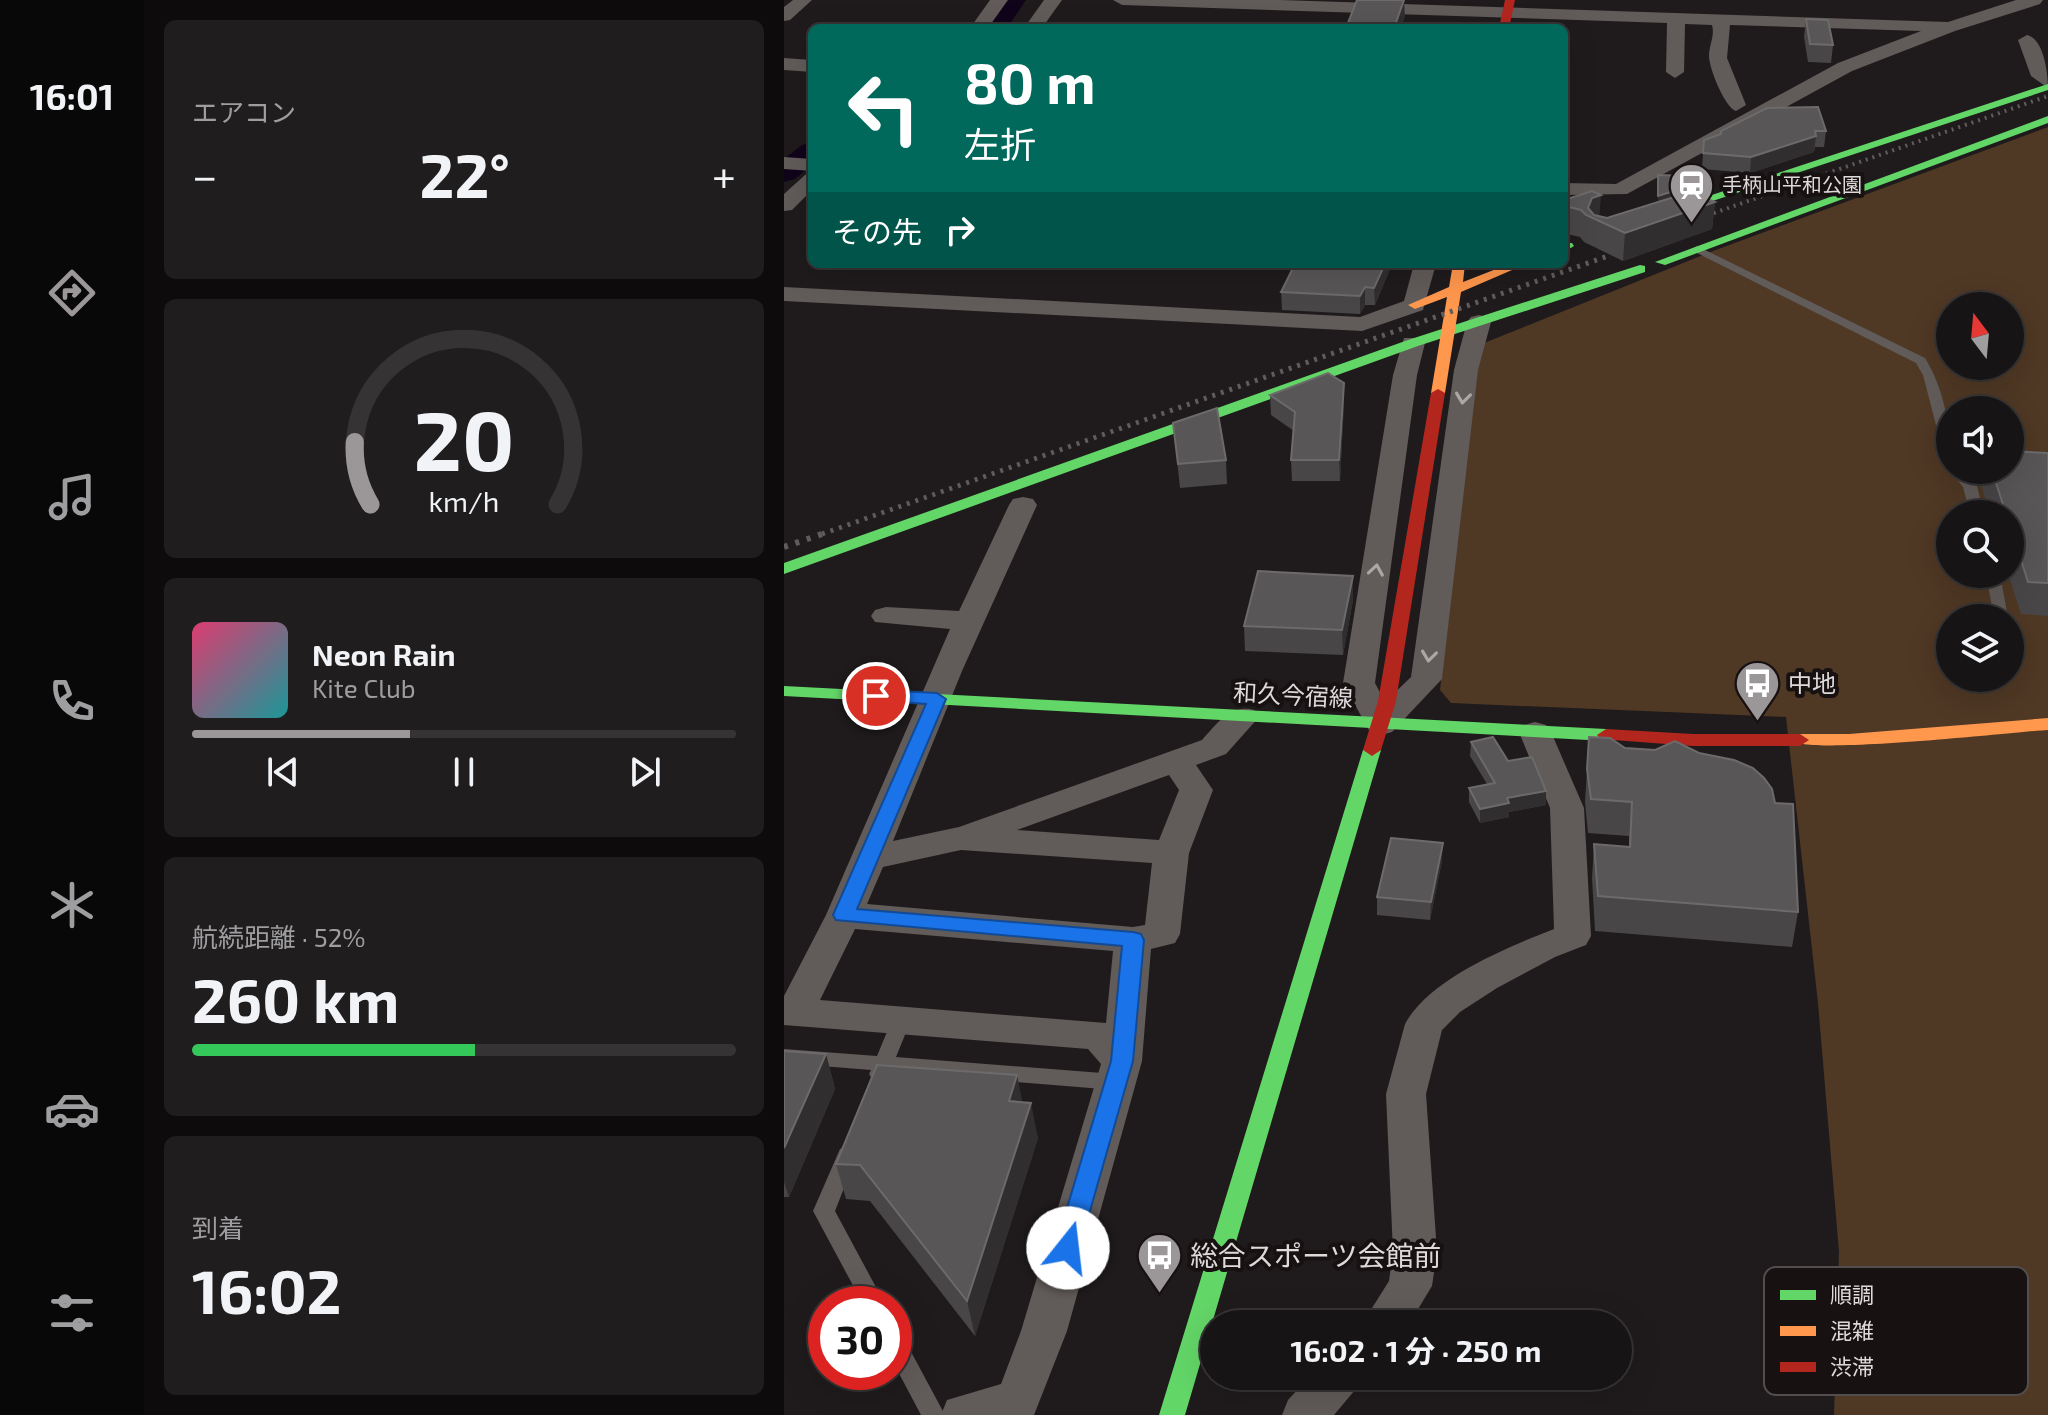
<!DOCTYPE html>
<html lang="ja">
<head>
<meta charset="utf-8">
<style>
  :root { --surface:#171415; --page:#201d1e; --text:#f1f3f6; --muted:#9e9ea0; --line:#363334; --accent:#9b9698 }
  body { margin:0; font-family:"Exo 2","Noto Sans JP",sans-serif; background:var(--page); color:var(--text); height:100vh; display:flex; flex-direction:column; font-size:30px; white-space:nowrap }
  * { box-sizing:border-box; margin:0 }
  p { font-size:26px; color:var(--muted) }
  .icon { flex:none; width:44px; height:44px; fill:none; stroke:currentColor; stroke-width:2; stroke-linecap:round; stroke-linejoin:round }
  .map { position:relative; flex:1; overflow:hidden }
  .panel { display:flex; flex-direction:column; gap:20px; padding:20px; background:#0d0b0c; width:640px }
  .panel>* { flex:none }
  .hud { position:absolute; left:24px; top:24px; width:760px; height:244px; border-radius:12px; box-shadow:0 8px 32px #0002,0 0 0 2px var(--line); background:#00695c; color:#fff; overflow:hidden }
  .needle { width:52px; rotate:344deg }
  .buttons { position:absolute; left:1152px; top:292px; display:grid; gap:16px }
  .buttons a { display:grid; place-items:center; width:88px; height:88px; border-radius:50%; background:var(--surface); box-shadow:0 8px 32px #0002,0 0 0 2px var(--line); font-size:40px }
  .speed { position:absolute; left:24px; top:1286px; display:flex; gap:16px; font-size:40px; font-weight:700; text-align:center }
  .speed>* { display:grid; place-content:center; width:104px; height:104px; border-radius:50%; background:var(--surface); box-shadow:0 8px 32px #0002,0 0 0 2px var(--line); line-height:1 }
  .speed .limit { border:12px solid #d22; background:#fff; color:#111 }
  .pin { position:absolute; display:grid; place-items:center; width:68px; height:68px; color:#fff; margin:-34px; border:4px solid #fff; border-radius:50%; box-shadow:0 2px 8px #0007 }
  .me { position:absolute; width:88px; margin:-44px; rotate:16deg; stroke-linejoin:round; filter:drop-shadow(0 0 6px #0008) }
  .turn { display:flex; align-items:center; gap:28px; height:168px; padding:0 24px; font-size:36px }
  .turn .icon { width:104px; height:104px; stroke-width:2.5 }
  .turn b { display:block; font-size:56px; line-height:68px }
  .then { display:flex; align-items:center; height:76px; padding:0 24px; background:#0003; gap:16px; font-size:30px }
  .big { font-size:60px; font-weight:700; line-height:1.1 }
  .panel .tile { flex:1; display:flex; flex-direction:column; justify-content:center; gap:12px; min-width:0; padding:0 28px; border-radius:12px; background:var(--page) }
  .panel .dial { align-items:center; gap:0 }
  .dial svg { height:208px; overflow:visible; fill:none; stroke:var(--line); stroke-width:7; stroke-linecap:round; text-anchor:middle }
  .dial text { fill:var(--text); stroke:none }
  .song { display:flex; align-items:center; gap:24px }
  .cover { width:96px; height:96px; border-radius:12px; background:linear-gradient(135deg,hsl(340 70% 55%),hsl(180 70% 35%)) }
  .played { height:8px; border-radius:4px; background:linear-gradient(90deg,var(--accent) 40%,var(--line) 40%) }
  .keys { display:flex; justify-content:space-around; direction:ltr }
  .heat { display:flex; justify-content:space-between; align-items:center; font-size:44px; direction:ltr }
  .charge { height:12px; border-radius:6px; background:linear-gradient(90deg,#34c759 52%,var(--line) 0) }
  .trip { position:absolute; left:416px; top:1310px; width:432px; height:80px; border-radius:40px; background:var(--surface); box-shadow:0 8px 32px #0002,0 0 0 2px var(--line); font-weight:700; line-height:80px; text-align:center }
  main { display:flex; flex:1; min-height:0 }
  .dock { display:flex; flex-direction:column; width:144px; justify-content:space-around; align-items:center; background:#090808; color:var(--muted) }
  .dock .icon { width:56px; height:56px }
  .dock .on { color:var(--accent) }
  .dock b { font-size:36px; color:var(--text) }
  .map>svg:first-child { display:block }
  .green { fill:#4f3824; fill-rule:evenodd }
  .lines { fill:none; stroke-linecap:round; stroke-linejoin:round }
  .river { fill:#10041b; fill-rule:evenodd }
  .lane { fill:#615b59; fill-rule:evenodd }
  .street { fill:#615b59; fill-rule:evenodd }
  .fast { fill:#63d668; fill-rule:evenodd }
  .slow { fill:#ff974d; fill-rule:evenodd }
  .jam { fill:#b3261e; fill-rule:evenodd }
  .rail-far2 { stroke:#605c5c; stroke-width:4; stroke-dasharray:2 5; stroke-linecap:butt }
  .rail-far1 { stroke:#605c5c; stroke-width:5; stroke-dasharray:3 6; stroke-linecap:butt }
  .rail { stroke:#605c5c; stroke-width:6; stroke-dasharray:4 8; stroke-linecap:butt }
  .wall { fill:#484647 }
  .shaded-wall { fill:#312e2f }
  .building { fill:#585657; stroke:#6d6a6b; stroke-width:2 }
  .oneway { stroke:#aca7a6 }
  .route { fill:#1a73e8; stroke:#114b97; stroke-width:2 }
  .labels { text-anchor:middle; stroke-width:8; stroke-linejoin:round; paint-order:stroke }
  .far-poi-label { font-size:20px; fill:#ded9da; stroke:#171112; text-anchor:start }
  .poi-label { font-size:24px; fill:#ded9da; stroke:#171112; text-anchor:start }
  .street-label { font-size:24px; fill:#ded9da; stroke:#171112 }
  .near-poi-label { font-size:28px; fill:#ded9da; stroke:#171112; text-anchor:start }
  .key { fill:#171112; stroke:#534d4e; stroke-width:2 }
  .key-label { font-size:22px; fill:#ded9da }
</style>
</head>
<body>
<main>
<nav class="dock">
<b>16:01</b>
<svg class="icon on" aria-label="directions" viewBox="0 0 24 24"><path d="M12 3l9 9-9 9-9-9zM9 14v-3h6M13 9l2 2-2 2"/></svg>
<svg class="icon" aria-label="music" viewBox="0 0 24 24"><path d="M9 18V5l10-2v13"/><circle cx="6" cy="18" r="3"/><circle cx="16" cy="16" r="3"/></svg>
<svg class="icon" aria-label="phone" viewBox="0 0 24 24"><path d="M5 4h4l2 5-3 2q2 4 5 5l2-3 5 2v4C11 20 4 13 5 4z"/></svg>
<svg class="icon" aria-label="climate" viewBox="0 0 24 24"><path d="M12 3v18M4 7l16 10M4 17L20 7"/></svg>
<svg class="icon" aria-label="car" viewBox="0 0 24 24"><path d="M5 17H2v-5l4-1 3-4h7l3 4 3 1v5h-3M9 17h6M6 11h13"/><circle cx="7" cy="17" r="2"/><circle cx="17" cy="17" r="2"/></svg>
<svg class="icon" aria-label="filters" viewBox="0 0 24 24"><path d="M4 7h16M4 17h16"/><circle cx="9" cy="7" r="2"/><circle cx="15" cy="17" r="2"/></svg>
</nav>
<section class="panel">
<div class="tile"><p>エアコン</p>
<div class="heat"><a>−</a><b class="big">22°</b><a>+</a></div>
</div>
<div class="tile dial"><svg viewBox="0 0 100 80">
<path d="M14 69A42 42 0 1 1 86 69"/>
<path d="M14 69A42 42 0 0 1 8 45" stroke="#9b9698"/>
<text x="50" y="56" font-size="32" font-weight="700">20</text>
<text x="50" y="72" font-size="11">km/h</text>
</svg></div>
<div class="tile">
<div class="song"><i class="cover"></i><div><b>Neon Rain</b><p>Kite Club</p></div></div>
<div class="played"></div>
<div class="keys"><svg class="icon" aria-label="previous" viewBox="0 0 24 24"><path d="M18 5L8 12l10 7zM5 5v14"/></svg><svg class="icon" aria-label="pause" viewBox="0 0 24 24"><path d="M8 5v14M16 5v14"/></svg><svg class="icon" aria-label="next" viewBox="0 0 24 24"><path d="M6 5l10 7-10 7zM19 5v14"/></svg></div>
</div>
<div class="tile"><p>航続距離 · 52%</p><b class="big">260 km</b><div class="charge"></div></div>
<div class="tile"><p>到着</p><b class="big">16:02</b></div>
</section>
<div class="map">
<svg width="1264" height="1415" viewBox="0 0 1264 1415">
  <rect width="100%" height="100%" fill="#1f1b1c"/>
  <path class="green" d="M1264,127V1415H1050L1055,1252L1034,1003L1002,717L667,703L656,690L695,351L700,343L929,251ZM1166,306H1226V366H1166ZM1166,410H1226V470H1166ZM1166,514H1226V574H1166ZM1166,618H1226V678H1166Z"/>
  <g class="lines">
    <path class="river" d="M218,0H242L223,28H197Z
      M28,142V165L11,179L0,182V159L18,145Z"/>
    <path class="lane" d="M913,246L1141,358C1159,387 1166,423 1166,456L1159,452L1139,375L1132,363L909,251L907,249Z
      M1166,470H1180L1193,486L1200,514H1186L1179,487Z
      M1202,574H1216L1223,612L1221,615H1211L1209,612Z
      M117,1013L124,1015L127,1020L112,1057L331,1074L338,1077L341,1082L338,1087L331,1090L106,1072L102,1079L95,1082L88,1079L85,1074L87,1070L0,1063V1049L93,1056L110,1015Z
      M63,1147L70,1149L73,1155L51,1211L101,1304H79L29,1211L56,1149Z
      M110,1332L118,1335L161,1415H137L110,1364Z"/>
    <path class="street" d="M9,0H28L6,20L0,21V7Z
      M206,0H224L204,28H186Z
      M260,0H278L258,28H240Z
      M329,0H496L1164,22L1232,0H1259L1256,4L1171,31L1068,71L843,194L780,195V183L832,184L1054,63L1137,31L946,25L943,58L962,105L952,111C941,108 925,68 925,56C925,45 931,36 928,25L901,24L900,72L891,78L882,72L883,23L338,5Z
      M1243,35C1260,39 1264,73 1264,88L1247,76L1234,40Z
      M0,58L28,60V72L0,70Z
      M0,157L28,159V171L0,169Z
      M28,173V190L8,210L0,211V194L21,175Z
      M630,264H652L639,310L578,331L0,301V287L576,317L620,301Z
      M695,315L703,317L707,322L694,370L658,679L608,732L597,735L586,732L559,683L609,375L620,338H638L641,343L633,375L591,683L601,702L627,677L670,370L683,322L687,317Z
      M239,497L249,499L253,505L178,671L109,841L175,827L418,740C434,723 446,704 470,710L475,717L442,754L412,765L429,790L405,853L396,934L391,943L367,949L358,1061L283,1331L250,1415H157L163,1400L217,1384L237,1331L317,1064L304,1049L0,1025V996L42,915L166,629L91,622L87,616L91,610L102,607L175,611L225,505L229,499ZM385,775L395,790L375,840L233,830ZM177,850L368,863L361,925L349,927L83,904L99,867ZM71,929L329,951L322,1023L36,1000Z
      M751,722L762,725L767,732L800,808L807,936L802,945L771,957L713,988L676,1012L658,1030L642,1094L653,1252L648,1286L625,1324H578L605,1281L609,1252L602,1094L621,1024C645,979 724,947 770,929L766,808L735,732L740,725Z
      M526,1376H578L571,1390L550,1415H498L504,1400Z"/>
    <path class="fast" d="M1264,84V90L868,221L858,218Z
      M1264,116V123L881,265L871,262Z
      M780,243H788L790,246L780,252Z
      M856,265L861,266V272L634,346L0,574V563L624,340Z
      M0,686L822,729L831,735L822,741L0,696Z
      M588,744L597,750L401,1415H375L579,750Z"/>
    <path class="slow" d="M669,264H681L679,282L725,264H742L677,292L661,393L654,397L647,393L663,297L631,309L624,305L665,287Z
      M1264,718V730C1230,732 1021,756 1007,740L1016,734H1065Z"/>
    <path class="jam" d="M721,0H731L725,28H715Z
      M654,389L661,393L612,701L597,750L588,756L579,750L594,701L647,393Z
      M822,729L909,734H1016L1025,740L1016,746H909L816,739L813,735Z"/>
    <path class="rail-far2" d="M910,220L1264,96"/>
    <path class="rail-far1" d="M38,534L827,255"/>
    <path class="rail" d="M0,547L44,532"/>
  </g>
  <path class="wall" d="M1022,19L1049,45L1047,63L1024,62L1020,37Z
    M1042,131L1040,147H1031L1030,152L966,173L918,169L920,140L937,134Z
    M874,175L902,193L931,202L928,229L839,261L800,242L796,237L783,234L780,236V200L815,216L823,218L874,202Z
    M608,264L591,305H581L576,314L498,310L497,292Z
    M560,383V403L556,481H508L507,460L510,431L487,415L486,395Z
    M389,423L442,460L443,484L396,488Z
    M1264,453V616L1237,614L1224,574H1226V514H1206L1196,481L1198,470H1226Z
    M569,576V600L559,655L461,651L460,626Z
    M805,737L1014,912L1008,947L811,931L808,878L810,844L845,847V836L804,833L801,802Z
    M687,742L724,761L762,805L725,812V817L696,823L685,802V788L703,784L686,756Z
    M658,861L646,920L593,915V897Z
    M0,1051L42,1054L51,1089L5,1197H0Z
    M238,1102L254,1138L191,1336L86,1201L62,1199L52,1164Z"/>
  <path class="shaded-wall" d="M620,0L621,17L617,28H610Z
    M1032,136L1030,152L966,173L967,157Z
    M903,187L902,194L874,203V196Z
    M817,195L815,221L804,208L808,198Z
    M931,202L928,229L839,261L841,233Z
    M785,207L783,234L780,236V210Z
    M601,264H608L591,305L590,288Z
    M581,287V305L576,314V296Z
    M560,383V403L556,481L555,460Z
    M569,576V600L559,655L558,630Z
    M762,791V805L725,812V817L696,823V809L723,798Z
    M659,843L658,861L646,920L647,902Z
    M42,1054L51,1089L5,1197L0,1182V1148Z
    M233,1075L240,1110L225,1101Z
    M247,1103L254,1138L191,1336L183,1301Z"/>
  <path class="building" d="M573,0H620L610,28H562Z
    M1022,19L1044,20L1049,45L1026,44Z
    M1034,107L1042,131H1031L1032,136L967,157L919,153L920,140L937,134V131L983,108Z
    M874,175L902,176L903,187L874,196Z
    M808,191L817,195L808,198L804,208L810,215L823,218L906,192L931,202L841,233L802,215L797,210L785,207L780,210V200Z
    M511,264H601L590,288L581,287L576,296L497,292Z
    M544,373L560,383L555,460H507L511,412L486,395Z
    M433,408L442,460L394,464L389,423Z
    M1226,451L1264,453V583L1244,582L1226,525V514H1222L1208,470H1226Z
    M474,571L569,576L558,630L460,626Z
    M709,737L724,761L748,757L762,791L723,798L725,803L696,809L685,788L711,783L687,742Z
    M805,737L826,738L841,748L871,750L891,741L915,753L950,760L969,768L980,778L988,789L991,803L1009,804L1014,912L814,896L810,844L846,847L848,802L807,799L803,769Z
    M607,838L659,843L647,902L593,897Z
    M0,1051L42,1054L0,1148Z
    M93,1065L233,1075L225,1101L247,1103L183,1301L76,1165L52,1164Z"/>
  <defs><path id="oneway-chevron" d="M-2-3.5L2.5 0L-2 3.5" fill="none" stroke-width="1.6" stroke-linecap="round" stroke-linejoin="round" transform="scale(2)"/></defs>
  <g class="oneway">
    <use href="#oneway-chevron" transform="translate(679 398) rotate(97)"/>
    <use href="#oneway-chevron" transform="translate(592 570) rotate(-81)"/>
    <use href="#oneway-chevron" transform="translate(645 656) rotate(97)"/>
  </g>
  <path class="route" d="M92,690L153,693L162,699L73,909L349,932L357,934L360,940L349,1061L293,1256L284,1259L275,1256L271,1248L327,1061L338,946L52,920L49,915L142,704L86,700L83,696Z"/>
  <defs>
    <symbol id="station-pin" viewBox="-11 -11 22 30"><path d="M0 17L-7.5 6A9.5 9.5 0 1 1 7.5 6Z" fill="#9b9698" stroke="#171112"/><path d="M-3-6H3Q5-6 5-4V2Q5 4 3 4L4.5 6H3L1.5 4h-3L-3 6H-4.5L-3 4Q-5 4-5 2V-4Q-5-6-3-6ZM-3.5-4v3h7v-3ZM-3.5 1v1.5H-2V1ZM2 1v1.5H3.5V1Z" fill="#fff"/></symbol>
    <symbol id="bus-pin" viewBox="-11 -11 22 30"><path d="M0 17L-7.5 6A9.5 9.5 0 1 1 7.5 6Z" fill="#9b9698" stroke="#171112"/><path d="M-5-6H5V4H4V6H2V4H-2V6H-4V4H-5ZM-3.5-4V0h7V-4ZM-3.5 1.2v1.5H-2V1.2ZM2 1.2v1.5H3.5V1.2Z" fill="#fff"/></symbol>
  </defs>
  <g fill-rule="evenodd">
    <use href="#station-pin" x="882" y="160" width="51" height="69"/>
    <use href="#bus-pin" x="948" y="658" width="51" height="69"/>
    <use href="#bus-pin" x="350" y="1230" width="51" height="69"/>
  </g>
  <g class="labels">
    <g class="far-poi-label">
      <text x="938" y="192">手柄山平和公園</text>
    </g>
    <g class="poi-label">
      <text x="1004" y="692">中地</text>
    </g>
    <g class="street-label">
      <text transform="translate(509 696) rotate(3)" y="8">和久今宿線</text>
    </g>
    <g class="near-poi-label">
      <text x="406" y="1266">総合スポーツ会館前</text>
    </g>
  </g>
  <rect x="980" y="1267" width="264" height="128" rx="12" class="key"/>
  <rect x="996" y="1290" width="36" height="10" fill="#63d668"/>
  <rect x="996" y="1326" width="36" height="10" fill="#ff974d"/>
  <rect x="996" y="1362" width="36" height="10" fill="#b3261e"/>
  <g class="key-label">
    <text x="1046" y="1303">順調</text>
    <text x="1046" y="1339">混雑</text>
    <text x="1046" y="1375">渋滞</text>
  </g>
</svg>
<div class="buttons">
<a><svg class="needle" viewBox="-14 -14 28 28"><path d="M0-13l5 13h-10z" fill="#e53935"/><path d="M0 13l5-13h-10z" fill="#9e9ea0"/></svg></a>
<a><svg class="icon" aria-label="sound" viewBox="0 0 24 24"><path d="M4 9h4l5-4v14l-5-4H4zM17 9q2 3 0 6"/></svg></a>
<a><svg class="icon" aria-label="search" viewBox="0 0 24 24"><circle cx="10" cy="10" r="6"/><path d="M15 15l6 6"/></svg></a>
<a><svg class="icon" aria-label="layers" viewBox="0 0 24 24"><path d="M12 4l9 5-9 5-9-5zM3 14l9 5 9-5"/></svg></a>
</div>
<div class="speed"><div class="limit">30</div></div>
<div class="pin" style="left:92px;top:696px;background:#d93025"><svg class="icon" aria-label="arrive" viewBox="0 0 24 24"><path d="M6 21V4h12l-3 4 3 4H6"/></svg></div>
<svg class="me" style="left:284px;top:1248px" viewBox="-20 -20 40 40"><circle r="19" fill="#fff"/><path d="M0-13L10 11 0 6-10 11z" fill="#1a73e8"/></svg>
<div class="trip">16:02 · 1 分 · 250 m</div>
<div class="hud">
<div class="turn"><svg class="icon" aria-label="left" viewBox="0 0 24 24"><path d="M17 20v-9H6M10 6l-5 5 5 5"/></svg><div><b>80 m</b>左折</div></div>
<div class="then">その先<svg class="icon" aria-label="right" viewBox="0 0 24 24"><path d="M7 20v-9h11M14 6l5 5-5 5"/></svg></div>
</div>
</div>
</main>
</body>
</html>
